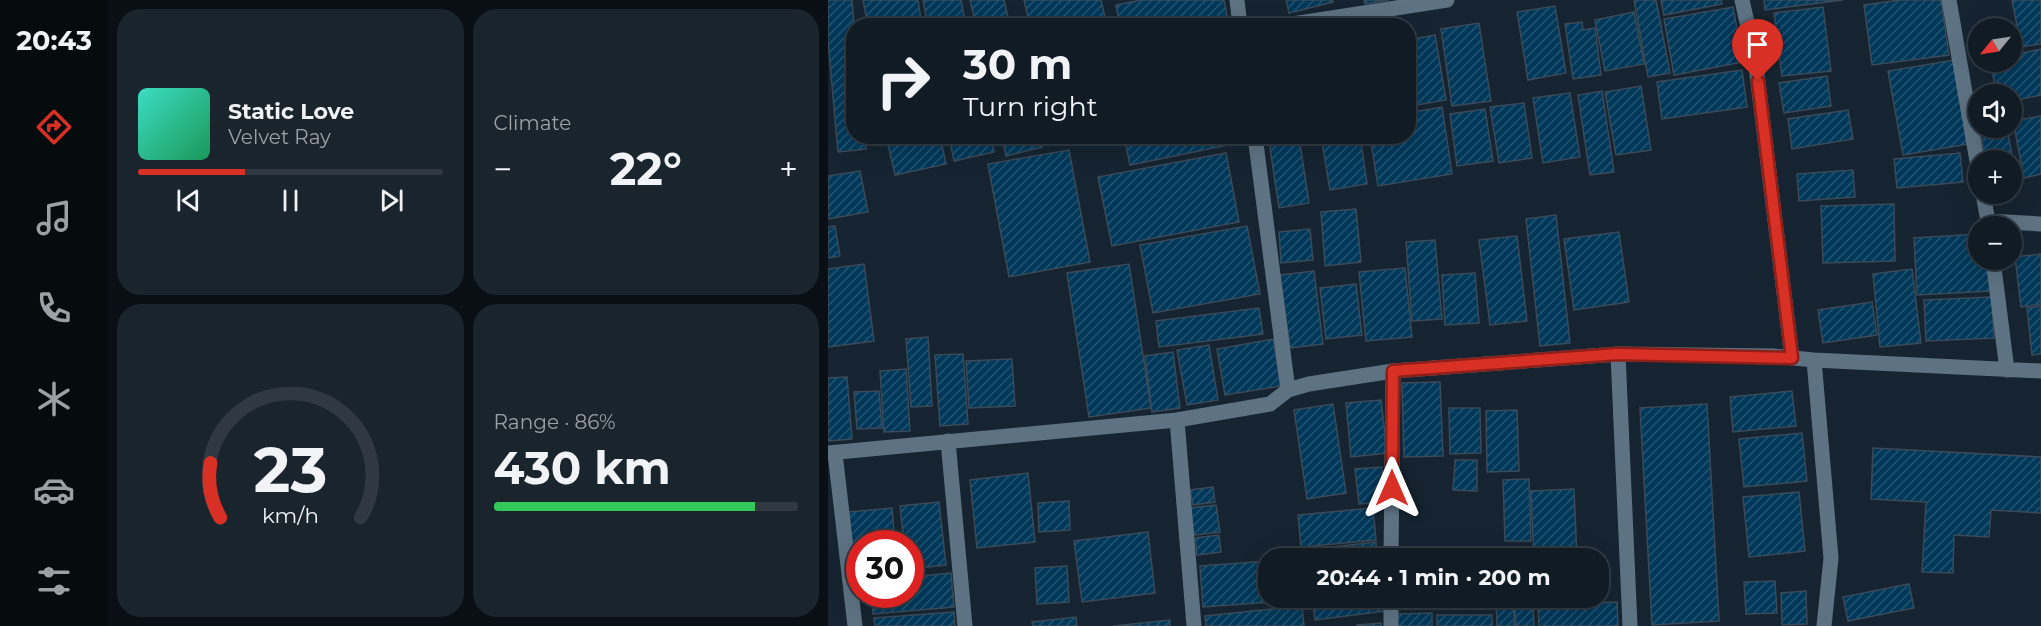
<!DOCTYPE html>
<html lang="en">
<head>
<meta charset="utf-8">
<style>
  :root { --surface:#101b24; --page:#19242c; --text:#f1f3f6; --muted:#9ca1a6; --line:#303941; --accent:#d93025 }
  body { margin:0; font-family:Montserrat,sans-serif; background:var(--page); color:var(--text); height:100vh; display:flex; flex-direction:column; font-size:22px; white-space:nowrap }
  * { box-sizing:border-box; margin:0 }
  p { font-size:20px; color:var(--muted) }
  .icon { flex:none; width:33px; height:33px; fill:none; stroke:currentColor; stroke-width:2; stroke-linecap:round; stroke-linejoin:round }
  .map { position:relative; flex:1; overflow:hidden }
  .panel { display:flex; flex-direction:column; gap:9px; padding:9px; background:#090f14; width:720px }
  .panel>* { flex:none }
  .top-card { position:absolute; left:18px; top:18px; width:570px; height:126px; border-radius:24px; box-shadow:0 6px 24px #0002,0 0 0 2px var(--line); background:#101b24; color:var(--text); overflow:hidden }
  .needle { width:39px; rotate:240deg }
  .controls { position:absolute; left:1140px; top:18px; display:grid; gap:12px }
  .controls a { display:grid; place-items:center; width:54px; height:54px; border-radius:50%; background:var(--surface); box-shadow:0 6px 24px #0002,0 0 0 2px var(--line); font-size:30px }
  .speed { position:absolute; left:18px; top:530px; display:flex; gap:12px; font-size:30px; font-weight:700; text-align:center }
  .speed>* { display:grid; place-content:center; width:78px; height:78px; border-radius:50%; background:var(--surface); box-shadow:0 6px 24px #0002,0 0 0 2px var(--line); line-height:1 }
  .speed .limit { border:9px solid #d22; background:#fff; color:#111 }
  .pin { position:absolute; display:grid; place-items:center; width:51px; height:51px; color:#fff; margin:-62px -26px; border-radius:50% 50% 50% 0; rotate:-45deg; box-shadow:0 0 6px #0007 }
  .pin .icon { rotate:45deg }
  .me { position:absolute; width:66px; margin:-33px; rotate:0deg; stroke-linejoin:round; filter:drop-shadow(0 0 4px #0008) }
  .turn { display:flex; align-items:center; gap:21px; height:126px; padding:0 18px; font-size:27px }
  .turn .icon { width:78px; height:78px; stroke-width:2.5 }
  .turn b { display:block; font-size:42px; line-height:51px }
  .big { font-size:45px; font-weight:700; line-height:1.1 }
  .panel .widget { flex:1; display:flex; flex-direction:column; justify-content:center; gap:9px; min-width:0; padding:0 21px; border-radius:24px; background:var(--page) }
  .panel .dial { align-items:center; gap:0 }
  .dial svg { height:156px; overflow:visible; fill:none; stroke:var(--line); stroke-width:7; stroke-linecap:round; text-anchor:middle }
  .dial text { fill:var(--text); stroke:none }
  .song { display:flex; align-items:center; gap:18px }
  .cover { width:72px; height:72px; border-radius:9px; background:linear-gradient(135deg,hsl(170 70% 55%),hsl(150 70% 35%)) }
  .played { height:6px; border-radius:3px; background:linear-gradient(90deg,var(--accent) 35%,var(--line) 35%) }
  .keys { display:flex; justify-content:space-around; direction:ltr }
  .heat { display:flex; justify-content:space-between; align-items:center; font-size:33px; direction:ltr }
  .charge { height:9px; border-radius:4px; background:linear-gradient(90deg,#34c759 86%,var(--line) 0) }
  .panel .tiles { flex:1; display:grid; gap:9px; grid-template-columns:repeat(2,1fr) }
  .trip { position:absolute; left:430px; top:548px; width:351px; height:60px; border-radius:24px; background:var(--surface); box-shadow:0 6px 24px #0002,0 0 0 2px var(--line); font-weight:700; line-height:60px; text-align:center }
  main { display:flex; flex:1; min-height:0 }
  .tab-bar { display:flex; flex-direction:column; width:108px; justify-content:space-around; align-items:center; background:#060b0e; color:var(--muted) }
  .tab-bar .icon { width:42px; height:42px }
  .tab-bar .on { color:var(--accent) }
  .tab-bar b { font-size:27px; color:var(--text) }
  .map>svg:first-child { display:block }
  .building { fill:url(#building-hatch); stroke:#3a4a58; stroke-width:1.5 }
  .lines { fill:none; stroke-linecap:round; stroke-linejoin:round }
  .minor { stroke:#5d7283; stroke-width:15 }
  .route-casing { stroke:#8d1f18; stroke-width:15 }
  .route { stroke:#d93025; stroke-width:10 }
</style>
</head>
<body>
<main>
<nav class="tab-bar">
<b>20:43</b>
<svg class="icon on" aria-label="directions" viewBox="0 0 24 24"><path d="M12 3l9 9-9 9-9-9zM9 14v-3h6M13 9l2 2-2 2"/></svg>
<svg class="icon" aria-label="music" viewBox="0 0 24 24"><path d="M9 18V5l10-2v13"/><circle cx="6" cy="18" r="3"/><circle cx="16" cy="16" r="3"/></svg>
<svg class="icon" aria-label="phone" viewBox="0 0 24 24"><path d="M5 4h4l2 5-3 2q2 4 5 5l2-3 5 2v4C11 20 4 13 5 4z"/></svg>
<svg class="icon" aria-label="climate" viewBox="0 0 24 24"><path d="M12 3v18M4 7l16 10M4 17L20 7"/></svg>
<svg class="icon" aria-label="car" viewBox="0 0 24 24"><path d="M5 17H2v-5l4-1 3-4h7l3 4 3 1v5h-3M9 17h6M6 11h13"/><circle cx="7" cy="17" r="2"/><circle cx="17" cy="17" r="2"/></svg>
<svg class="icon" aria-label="filters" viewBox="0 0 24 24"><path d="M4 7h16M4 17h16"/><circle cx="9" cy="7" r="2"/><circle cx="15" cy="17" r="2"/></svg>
</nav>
<section class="panel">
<div class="tiles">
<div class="widget">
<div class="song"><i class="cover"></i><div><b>Static Love</b><p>Velvet Ray</p></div></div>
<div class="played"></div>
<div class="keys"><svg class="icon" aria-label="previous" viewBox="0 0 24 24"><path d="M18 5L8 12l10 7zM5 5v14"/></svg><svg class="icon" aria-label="pause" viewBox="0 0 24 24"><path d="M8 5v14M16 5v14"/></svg><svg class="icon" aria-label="next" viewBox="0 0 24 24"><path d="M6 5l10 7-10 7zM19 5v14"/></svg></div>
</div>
<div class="widget"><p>Climate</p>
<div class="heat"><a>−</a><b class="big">22°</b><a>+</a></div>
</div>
<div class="widget dial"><svg viewBox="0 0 100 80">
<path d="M14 69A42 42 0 1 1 86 69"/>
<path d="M14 69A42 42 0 0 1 9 41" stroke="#d93025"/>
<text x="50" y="56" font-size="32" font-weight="700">23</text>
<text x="50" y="72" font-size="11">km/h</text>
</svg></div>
<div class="widget"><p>Range · 86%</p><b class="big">430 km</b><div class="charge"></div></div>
</div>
</section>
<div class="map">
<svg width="1213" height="626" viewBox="0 0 1213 626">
  <defs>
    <pattern id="building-hatch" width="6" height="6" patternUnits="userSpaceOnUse" patternTransform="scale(1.5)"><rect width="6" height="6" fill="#00385a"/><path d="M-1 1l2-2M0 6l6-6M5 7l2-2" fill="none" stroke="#255572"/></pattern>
  </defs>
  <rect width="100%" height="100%" fill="#152430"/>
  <path class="building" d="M0,0H24L26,26V136H37L38,149L10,152L0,41Z
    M35,0H90L94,26H40Z
    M95,0H133L138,26H100Z
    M142,0H176L182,26H148Z
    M196,0H273L279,26H202Z
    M313,0H396L401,26H292L288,5Z
    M458,0H504L505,2L461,13Z
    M536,0H561L537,4Z
    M806,0H828L842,73L820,77Z
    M833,0H893L894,4L836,15Z
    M936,0H1015L937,10Z
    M1072,0H1113L1121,55L1044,65L1036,5Z
    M1184,0H1213V44L1193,47Z
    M727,6L738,73L700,80L689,12Z
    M905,7L915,62L846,75L836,19Z
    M995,7L1003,71L954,76L946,13Z
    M806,12L816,64L777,71L767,20Z
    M754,22L755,30L767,28L773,75L745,79L737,24Z
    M651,23L663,101L624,106L613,29Z
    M607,35L618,100L582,106L580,40Z
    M1213,49V95L1184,101V94H1169L1162,62H1184V55Z
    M1126,60L1141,144L1075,155L1060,71Z
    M914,70L919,107L834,119L829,82Z
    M999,76L1003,106L956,113L951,83Z
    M813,86L823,150L788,155L777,92Z
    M774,91L786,172L762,175L750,95Z
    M742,93L752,157L715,163L705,98Z
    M696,103L704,158L671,163L662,107Z
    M614,107L624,174L550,186L542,136H580V113Z
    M657,109L665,161L629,166L622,114Z
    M1020,110L1025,139L964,149L960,119Z
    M1213,116V174L1196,178L1185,121Z
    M1152,128H1179L1188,178L1184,179V160H1157Z
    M58,136H112L118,164L67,175Z
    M121,136H163L166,152L126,161Z
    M174,136H211L214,147L178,156Z
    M296,136H413L415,142L302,165Z
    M493,136H532L539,184L502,190Z
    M471,137L481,203L451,208L441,141Z
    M241,150L262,262L181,277L160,164Z
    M398,153L411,222L284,246L270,177Z
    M1132,153L1135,182L1069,188L1066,159Z
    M1025,170L1027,197L971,201L969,174Z
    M32,171L40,212L0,219V176Z
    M1066,204L1067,261L995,263L993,206Z
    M528,209L533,262L497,266L493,212Z
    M728,215L742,343L712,346L698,219Z
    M7,226L12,256L0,258V227Z
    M419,226L432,294L325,313L312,245Z
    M482,229L485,260L453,263L451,232Z
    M791,232L801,302L746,310L736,239Z
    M1150,234V260H1161L1163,291L1089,295L1086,238Z
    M689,236L699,321L662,325L651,240Z
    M607,240L614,319L584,321L578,242Z
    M1213,254V304L1193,307L1187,257Z
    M36,264L46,341L0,347V269Z
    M301,264L323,408L261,417L239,273Z
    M577,268L584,337L538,341L531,272Z
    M1084,269L1093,343L1052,347L1045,274Z
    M486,271L495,344L462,348L452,275Z
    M647,273L651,323L617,325L614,275Z
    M528,284L534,335L498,339L492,288Z
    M1164,297L1166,338L1098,341L1096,300Z
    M1044,302L1049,335L995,343L990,310Z
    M1213,306V354L1204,355L1199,308Z
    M431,308L435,334L331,347L328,321Z
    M100,337L104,406L83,407L78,339Z
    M445,339L453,386L397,395L389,349Z
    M381,345L390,400L359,405L349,350Z
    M345,352L352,408L324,412L317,356Z
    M135,354L140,424L112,426L107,355Z
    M184,359L187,406L141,408L138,361Z
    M78,369L82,431L56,432L52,371Z
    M19,377L24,439L0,441V378Z
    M612,382L615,456L576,457L574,383Z
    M51,391L54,428L29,429L26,392Z
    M964,391L968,426L905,432L902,397Z
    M553,400L559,453L523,457L518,403Z
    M505,404L518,493L479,499L466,410Z
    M879,404L891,621L824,625L812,408Z
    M621,408H652L653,453L622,454Z
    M689,410L691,471L659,472L658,411Z
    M974,433L979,481L916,487L911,439Z
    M1045,448L1213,457V513L1163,510L1161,537L1126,535L1125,573L1094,572L1098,502L1043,499Z
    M627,460H649V491L625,490Z
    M554,467L557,502L531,504L527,469Z
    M200,473L207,542L149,548L142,480Z
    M701,479L703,541H677L675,480Z
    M385,487L387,502L365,505L362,490Z
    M746,489L749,558H706L703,491Z
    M971,492L977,551L921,557L915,497Z
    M241,501L242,530L211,532L210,503Z
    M111,502L118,565L82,569V543H76L72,506Z
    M388,505L392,532L366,535L362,508Z
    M64,508L67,543H32V562H25L21,512Z
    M545,508L548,540L473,547L470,515Z
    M320,532L327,593L254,602L246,541Z
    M391,535L393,552L369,555L367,538Z
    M548,542L549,558H496L495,548Z
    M668,549H685V558H668Z
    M441,561V597H455L456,601L375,607L372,566Z
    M239,566L241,602L209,604L207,568Z
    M123,573L126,607L45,614L44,594H82V577Z
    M947,581L949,613L918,614L916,582Z
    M1081,584L1086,608L1020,621L1015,597Z
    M978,591L979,624L954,625L953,593Z
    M484,597H555L557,611L487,620Z
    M581,597H657V603L581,605Z
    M668,597H686V626H669Z
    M789,602L790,626H711L710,605Z
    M474,606L476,626H378L377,616Z
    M705,606L706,626H688L687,607Z
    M126,612L127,626H47L46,618Z
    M604,613V626H569V614Z
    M609,615H664V626H609Z
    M248,617L249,626H205L204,622Z
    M342,620V626H285Z
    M553,623V626H529V625Z"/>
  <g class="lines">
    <path class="minor" d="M409,0L412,26
      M914,0L927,58L964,358
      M1121,0L1150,167
      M452,26L619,0
      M427,136L460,390
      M1155,194L1160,221
      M1161,226L1160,221L1213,224
      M1165,260L1179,370
      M790,354L802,626
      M986,360L1003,558L996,626
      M349,420L366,626
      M120,441L137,626
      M0,453L349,420L442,404L460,390L481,384L565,371L790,354L945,356L986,360L1213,371
      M7,453L27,626
      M563,558L565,371
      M563,626V597"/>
  </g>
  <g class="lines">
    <defs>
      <path id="route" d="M564,488L565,371L790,354L964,358L930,81"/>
    </defs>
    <use href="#route" class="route-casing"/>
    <use href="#route" class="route"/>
  </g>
</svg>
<div class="controls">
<a><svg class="needle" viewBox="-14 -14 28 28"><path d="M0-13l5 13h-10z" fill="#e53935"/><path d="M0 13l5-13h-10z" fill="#9ca1a6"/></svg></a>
<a><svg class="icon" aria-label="sound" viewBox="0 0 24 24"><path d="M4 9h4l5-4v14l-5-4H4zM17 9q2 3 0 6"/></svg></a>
<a>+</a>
<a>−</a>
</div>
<div class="speed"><div class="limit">30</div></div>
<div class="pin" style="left:930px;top:81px;background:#d93025"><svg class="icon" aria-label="arrive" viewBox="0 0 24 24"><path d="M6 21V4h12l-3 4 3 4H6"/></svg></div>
<svg class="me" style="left:564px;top:488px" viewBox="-20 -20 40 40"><path d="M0-17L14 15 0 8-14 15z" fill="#d93025" stroke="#fff" stroke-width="4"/></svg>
<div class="trip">20:44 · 1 min · 200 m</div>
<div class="top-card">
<div class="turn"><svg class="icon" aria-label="right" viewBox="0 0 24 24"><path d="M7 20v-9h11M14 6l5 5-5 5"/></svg><div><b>30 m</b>Turn right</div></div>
</div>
</div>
</main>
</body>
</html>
